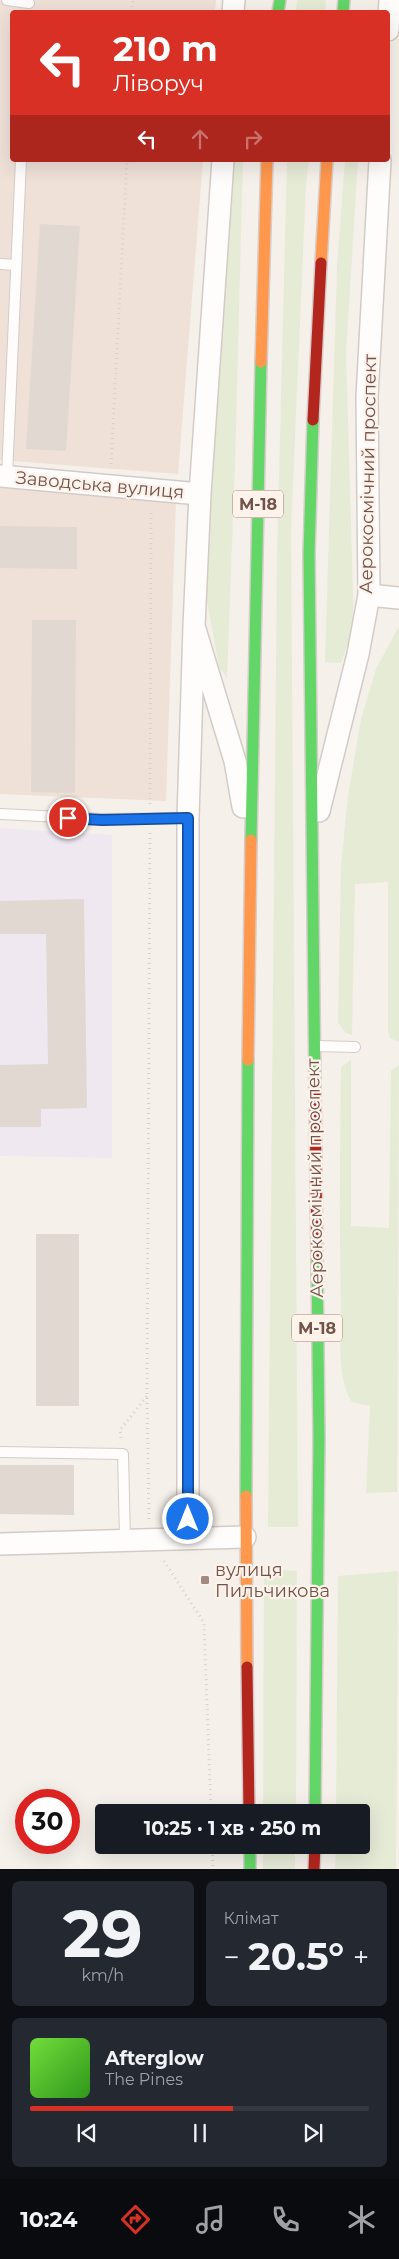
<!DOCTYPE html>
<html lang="uk">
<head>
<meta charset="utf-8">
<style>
  :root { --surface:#171b24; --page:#242831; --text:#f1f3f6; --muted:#9ea1a6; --line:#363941; --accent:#d93025 }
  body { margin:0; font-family:Montserrat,sans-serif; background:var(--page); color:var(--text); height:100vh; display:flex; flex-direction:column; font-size:19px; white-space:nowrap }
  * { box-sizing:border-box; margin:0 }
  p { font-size:16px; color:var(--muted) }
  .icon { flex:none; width:28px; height:28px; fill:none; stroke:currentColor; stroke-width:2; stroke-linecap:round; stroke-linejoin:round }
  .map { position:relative; height:1869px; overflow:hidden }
  .sheet { display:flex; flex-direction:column; gap:12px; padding:12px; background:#0d0f14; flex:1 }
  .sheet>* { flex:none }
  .guide { position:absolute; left:10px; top:10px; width:380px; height:152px; border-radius:5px; box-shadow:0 5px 20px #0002; background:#d93025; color:#fff; overflow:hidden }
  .speed { position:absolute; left:15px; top:1789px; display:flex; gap:10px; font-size:25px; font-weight:700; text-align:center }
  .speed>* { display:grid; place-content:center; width:65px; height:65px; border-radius:50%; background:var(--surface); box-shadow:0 5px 20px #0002; line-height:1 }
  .speed .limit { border:8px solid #d22; background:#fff; color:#111 }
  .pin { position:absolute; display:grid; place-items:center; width:42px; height:42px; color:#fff; margin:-21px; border:2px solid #fff; border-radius:50%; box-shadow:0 1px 5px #0007 }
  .me { position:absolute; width:55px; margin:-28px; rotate:0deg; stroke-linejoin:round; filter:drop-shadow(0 0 4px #0008) }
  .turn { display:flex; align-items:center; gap:18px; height:105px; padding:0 20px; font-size:22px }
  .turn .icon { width:65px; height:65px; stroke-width:2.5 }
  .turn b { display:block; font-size:35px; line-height:42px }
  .lanes { display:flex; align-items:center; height:48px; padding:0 20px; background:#0003; justify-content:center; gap:25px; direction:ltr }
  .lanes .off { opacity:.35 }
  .big { font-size:38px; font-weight:700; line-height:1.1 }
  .sheet .tile { flex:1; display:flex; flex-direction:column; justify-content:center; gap:8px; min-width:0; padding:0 18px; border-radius:8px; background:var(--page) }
  .sheet .dial { align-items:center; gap:0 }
  .dial b { font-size:65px; line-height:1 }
  .song { display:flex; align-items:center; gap:15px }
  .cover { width:60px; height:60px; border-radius:8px; background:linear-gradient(135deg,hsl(100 70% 55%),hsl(110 70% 35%)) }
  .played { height:5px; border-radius:2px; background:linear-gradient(90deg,var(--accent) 60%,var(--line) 60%) }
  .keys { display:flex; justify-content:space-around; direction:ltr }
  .heat { display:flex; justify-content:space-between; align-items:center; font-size:28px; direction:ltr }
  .sheet .tiles { flex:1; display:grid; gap:12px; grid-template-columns:1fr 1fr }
  .tile:last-child { grid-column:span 2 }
  .trip { position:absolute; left:95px; top:1804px; width:275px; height:50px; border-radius:5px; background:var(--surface); box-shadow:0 5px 20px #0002; font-weight:700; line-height:50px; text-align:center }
  .dock { display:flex; height:80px; justify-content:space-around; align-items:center; background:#090b0e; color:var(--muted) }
  .dock .icon { width:35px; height:35px }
  .dock .current { color:var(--accent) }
  .dock b { font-size:22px; color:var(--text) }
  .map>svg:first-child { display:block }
  .residential { fill:#efe1d8 }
  .education { fill:#f0e8f1 }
  .green { fill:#e6ebd6 }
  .building { fill:#e2d8d2 }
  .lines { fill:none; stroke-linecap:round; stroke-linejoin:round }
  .lane-casing { stroke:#d4cbc7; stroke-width:12 }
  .street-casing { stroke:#d4cbc7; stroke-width:24 }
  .fast-casing { stroke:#d7cdca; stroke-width:14 }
  .slow-casing { stroke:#d7cdca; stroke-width:14 }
  .jam-casing { stroke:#d7cdca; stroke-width:14 }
  .path { stroke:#d9d0ce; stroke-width:3; stroke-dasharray:1 4; stroke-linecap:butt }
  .lane { stroke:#fefdfc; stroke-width:10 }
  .street { stroke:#fefdfc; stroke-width:21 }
  .fast { stroke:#63d668; stroke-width:11 }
  .slow { stroke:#ff974d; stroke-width:11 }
  .jam { stroke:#b3261e; stroke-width:11 }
  .route-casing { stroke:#114b97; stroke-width:12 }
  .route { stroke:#1a73e8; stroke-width:9 }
  .poi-dot { fill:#a08a83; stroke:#fef3eb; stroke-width:2 }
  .labels { text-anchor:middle; stroke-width:4.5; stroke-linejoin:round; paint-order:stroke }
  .shield { fill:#fef3eb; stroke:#9c837c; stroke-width:1 }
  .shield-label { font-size:16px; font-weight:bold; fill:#72534c }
  .street-label { font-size:18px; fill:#72534c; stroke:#fef3eb }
  .poi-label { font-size:18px; fill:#72534c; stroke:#fef3eb; text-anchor:start }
</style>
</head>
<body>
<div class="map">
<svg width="399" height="1869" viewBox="0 0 399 1869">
  <rect width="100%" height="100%" fill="#f6f0ea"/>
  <path class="residential" d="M0,0H216L215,12H12V160H203L178,474L0,460Z
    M0,488L176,501L166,801L0,794Z"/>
  <path class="education" d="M0,828L112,835V1158L0,1156Z"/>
  <path class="green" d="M297,0H326L325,12H296Z
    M231,160H243L235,464L227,678L219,667L206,596Z
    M287,160H309L306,185L291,529L298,1527H268L277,557Z
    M345,160H358L346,353L354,628L341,663L325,662L337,267Z
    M399,626V1042L390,1038L388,1031V882L355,884L352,1035L346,1033L338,1023L341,866L348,796L361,719L376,669Z
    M351,1060V1226L389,1228L391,1071L399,1065L397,1492L366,1493L370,1406L352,1402C336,1379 341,1329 341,1301C339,1223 340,1145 341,1067Z
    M264,1569L297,1571L296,1812H263Z
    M398,1571L396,1869H335L336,1845H361V1812H336L338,1576Z
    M263,1845H295V1869H263Z"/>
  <path class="building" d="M40,224L80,226L66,451L26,449Z
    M0,526L77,527V569L0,568Z
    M32,620H76L75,793L31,792Z
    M84,899L87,1108L41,1109V1127H0V1065L48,1064L46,934H0V901Z
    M36,1234H79V1406H36Z
    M0,1465H74V1515L0,1514Z"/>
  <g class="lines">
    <defs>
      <path id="lane" d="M7,0L29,3
        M0,264L16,265
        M7,476L21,160
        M0,814L102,819L188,818
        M316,1046L355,1047
        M0,1452L123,1454L125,1540"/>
      <path id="street" d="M233,12L234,0
        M388,30L390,0
        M223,160L200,494L194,626L235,761L243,807
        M0,476L200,494
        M369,595L399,598
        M319,811L358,654L369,595L367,397L380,160
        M188,1538V818L194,626
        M0,1544L245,1537"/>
      <path id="fast" d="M278,12L280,0
        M343,12L344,0
        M313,420L309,554L315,1092
        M251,840L261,362
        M246,1496L248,1060
        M315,1812L319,1439L317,1258
        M250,1845V1869"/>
      <path id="slow" d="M321,263L327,160
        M261,362L267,160
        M248,1060L251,840
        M246,1496L247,1667"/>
      <path id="jam" d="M313,420L321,263
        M315,1092L317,1258
        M247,1667L249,1812
        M314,1869L315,1845"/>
    </defs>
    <use href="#lane" class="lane-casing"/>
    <use href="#street" class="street-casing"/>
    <use href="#fast" class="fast-casing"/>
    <use href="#slow" class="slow-casing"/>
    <use href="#jam" class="jam-casing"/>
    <path class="path" d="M131,12L133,0
      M111,464L127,160
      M150,804L151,511
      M121,1438L120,1430L147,1396
      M149,1519L147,1395L150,833
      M164,1561L204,1623L211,1812
      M212,1845L213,1869"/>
    <use href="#lane" class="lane"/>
    <use href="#street" class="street"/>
    <use href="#fast" class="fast"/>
    <use href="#slow" class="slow"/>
    <use href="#jam" class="jam"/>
  </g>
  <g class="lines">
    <defs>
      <path id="route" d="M68,818L102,820L188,818V1519"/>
    </defs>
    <use href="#route" class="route-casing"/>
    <use href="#route" class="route"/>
  </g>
  <rect class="poi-dot" x="200" y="1575" width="10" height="10" rx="2.5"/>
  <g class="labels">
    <g class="shield">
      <rect x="233" y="490.5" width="50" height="27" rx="4"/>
      <rect x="292" y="1314.5" width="50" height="27" rx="4"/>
    </g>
    <g class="shield-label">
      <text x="258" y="510">М-18</text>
      <text x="317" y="1334">М-18</text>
    </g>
    <g class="street-label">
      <text transform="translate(368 474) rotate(-89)" y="6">Аерокосмічний проспект</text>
      <text transform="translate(100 485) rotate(5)" y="6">Заводська вулиця</text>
      <text transform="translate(315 1178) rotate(-91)" y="6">Аерокосмічний проспект</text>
    </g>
    <g class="poi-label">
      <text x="215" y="1576">вулиця<tspan x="215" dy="21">Пильчикова</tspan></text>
    </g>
  </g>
</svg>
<div class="speed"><div class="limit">30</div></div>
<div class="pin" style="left:68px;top:818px;background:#d93025"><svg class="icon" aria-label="arrive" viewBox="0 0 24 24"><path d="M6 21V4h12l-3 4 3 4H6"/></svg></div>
<svg class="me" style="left:188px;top:1519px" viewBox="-20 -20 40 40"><circle r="17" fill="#1a73e8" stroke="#fff" stroke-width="3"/><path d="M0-11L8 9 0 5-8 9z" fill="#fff"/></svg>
<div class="trip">10:25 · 1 хв · 250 m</div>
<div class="guide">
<div class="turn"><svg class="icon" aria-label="left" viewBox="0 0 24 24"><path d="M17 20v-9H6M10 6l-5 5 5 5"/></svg><div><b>210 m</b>Ліворуч</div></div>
<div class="lanes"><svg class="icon" aria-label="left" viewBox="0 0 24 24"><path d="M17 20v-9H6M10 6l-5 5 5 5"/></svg><svg class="icon off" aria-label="ahead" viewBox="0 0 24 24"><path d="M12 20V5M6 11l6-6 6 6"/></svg><svg class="icon off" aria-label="right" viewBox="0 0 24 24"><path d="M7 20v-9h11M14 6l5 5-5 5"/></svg></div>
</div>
</div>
<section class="sheet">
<div class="tiles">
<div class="tile dial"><b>29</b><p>km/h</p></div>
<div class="tile"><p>Клімат</p>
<div class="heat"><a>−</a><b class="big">20.5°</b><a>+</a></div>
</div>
<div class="tile">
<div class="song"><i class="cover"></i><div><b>Afterglow</b><p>The Pines</p></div></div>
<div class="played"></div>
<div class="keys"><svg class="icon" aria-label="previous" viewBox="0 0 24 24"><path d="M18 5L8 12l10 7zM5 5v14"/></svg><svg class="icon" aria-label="pause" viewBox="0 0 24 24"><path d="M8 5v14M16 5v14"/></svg><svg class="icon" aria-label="next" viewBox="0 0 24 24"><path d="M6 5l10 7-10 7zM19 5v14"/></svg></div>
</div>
</div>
</section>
<nav class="dock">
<b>10:24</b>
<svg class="icon current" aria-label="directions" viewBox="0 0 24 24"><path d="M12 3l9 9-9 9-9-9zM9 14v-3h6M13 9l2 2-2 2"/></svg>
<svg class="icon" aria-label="music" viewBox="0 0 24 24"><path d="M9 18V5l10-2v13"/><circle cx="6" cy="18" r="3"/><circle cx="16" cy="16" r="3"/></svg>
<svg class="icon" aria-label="phone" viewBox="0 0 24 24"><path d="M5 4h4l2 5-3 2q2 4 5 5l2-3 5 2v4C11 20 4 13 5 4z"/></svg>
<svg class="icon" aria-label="climate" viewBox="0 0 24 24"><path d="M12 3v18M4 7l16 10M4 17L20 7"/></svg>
</nav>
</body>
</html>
